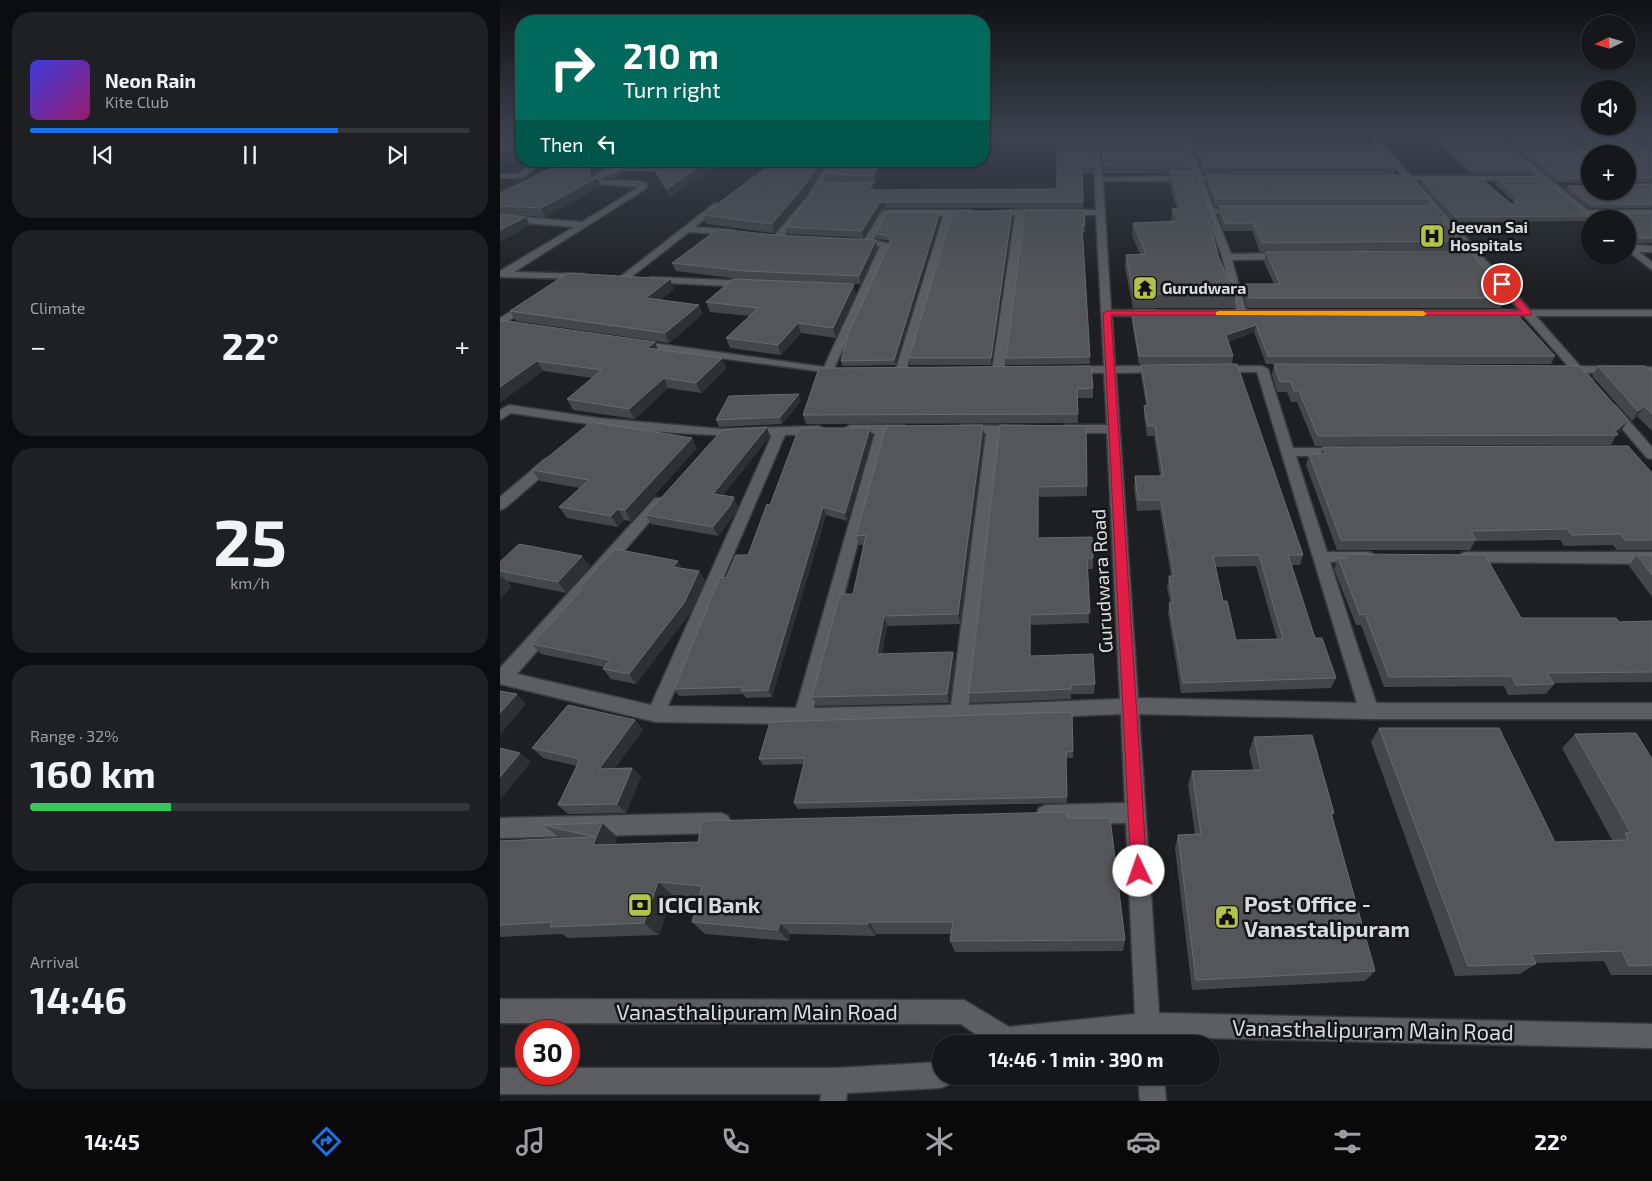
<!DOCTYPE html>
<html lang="en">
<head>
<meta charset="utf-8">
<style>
  :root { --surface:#16171a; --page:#1f2023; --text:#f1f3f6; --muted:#9e9fa2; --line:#353639; --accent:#1a73e8 }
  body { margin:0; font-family:"Exo 2",sans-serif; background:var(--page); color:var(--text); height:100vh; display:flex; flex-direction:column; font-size:19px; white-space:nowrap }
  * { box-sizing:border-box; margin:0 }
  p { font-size:16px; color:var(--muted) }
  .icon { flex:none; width:28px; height:28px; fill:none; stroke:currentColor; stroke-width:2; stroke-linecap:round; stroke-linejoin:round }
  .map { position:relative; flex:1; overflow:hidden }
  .side { display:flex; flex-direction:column; gap:12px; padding:12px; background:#0c0d0e; width:500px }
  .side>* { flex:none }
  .banner { position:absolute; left:15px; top:15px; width:475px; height:152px; border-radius:20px; box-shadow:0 1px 4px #0004,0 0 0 1px var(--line); background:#00695c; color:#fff; overflow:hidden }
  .needle { width:32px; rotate:265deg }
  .fabs { position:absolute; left:1081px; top:15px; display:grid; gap:10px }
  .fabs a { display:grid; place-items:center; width:55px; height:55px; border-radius:50%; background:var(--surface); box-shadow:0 1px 4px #0004,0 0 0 1px var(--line); font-size:25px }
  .speed { position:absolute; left:15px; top:1020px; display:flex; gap:10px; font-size:25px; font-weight:700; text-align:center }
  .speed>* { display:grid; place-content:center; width:65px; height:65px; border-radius:50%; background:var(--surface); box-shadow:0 1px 4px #0004,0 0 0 1px var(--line); line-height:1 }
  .speed .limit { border:8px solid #d22; background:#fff; color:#111 }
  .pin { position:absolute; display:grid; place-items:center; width:42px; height:42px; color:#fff; margin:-21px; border:2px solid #fff; border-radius:50%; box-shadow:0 1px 5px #0007 }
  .me { position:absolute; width:55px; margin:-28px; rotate:357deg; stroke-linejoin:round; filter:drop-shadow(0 0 4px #0008) }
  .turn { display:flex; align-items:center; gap:18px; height:105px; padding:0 25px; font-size:22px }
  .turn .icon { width:65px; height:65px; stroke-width:2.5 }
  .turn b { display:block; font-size:35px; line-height:42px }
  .then { display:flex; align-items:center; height:48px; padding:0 25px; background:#0003; gap:10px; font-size:19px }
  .big { font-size:38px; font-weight:700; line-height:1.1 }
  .side .card { flex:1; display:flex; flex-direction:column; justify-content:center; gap:8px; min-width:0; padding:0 18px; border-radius:20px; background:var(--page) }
  .side .dial { align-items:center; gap:0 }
  .dial b { font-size:65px; line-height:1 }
  .song { display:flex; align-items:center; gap:15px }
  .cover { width:60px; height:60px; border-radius:8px; background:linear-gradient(135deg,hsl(240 70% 55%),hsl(320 70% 35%)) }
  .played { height:5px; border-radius:2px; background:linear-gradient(90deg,var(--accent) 70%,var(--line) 70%) }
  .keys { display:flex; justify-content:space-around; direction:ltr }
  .heat { display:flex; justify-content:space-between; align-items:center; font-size:28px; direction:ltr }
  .charge { height:8px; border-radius:4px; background:linear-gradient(90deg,#34c759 32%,var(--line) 0) }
  .trip { position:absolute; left:432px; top:1035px; width:288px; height:50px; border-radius:25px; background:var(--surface); box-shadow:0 1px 4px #0004,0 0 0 1px var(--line); font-weight:700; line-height:50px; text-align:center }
  .tab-bar { display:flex; height:80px; justify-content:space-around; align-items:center; background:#09090a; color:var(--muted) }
  .tab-bar .icon { width:35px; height:35px }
  .tab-bar .on { color:var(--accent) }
  .tab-bar b { font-size:22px; color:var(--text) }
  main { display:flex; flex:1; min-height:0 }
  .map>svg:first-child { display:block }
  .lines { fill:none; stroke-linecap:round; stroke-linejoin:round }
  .minor-casing { stroke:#3b3b3d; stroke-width:3 }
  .minor { fill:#5c5e61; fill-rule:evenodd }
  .wall { fill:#444649; fill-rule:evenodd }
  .shaded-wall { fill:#2e3033 }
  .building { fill:#555659; stroke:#6a6b6e; fill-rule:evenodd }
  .route { fill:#e11d48; stroke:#92132f }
  .slow { fill:#f59e0b }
  .labels { text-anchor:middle; stroke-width:5; stroke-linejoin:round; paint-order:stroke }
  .far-poi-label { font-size:16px; font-weight:bold; fill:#dbdbdd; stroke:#151619; text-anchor:start }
  .street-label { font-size:19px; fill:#dbdbdd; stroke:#151619 }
  .near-poi-label { font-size:22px; font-weight:bold; fill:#dbdbdd; stroke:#151619; text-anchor:start }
  .near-street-label { font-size:22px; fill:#dbdbdd; stroke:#151619 }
</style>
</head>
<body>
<main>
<section class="side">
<div class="card">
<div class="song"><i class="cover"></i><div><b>Neon Rain</b><p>Kite Club</p></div></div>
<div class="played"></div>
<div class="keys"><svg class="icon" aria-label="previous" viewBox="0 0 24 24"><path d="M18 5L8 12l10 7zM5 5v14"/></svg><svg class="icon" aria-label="pause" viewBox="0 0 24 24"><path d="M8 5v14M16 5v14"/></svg><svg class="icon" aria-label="next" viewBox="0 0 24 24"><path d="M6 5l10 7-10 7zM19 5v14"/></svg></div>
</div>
<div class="card"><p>Climate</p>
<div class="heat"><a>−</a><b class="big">22°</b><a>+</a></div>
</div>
<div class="card dial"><b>25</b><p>km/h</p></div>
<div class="card"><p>Range · 32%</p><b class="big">160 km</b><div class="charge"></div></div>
<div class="card"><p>Arrival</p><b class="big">14:46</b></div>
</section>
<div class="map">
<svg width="1152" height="1101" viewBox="0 0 1152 1101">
  <rect width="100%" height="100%" fill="#1e1f22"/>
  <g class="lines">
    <defs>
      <path id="minor" d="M593,135H599L602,177L694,176L680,135H687L690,146H717L714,150H692L702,176H727L731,178L727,180H703L714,209H739L743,211L739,213H715L731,254L785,253L790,256L785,259L732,260L747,314L742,317L738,316L722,257L696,181H603L611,310H656L661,313L656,316H612L615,366H661L667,369L661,372L616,373L638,698L857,703L757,372H719L713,369L719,366H762L768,369L793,448H841L848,452L841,456H796L827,552H867L872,553L875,557L872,561L867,562H830L876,703H1152V719H869L639,714L659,1013L1152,1024V1048L661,1037V1044H637L636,1038L586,1044H487V1042L461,1024L0,1023V999L464,1000L509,1027L635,1014L626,823L546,825L539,822L536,815L539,808L546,805L625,803L621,714L459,721L303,724L156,722L0,684V668L155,498H165L167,501L165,504L17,674L151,705L272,435C185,438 98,426 11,413L0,420V410L9,405L97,418L221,429L319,426L325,430L319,434L285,435L168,706L296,708L375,433L346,432L344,429L350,425H404L410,429L404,433H387L314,708L451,705L486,433H462L456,429L462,425L523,426L525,429L523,432L499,433L469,705L620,699L607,433H565L559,429L565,425H607L604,373H572L566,370L572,367L604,366L596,215H524L504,371L498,374L492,371L515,215L494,216L490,213C498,207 579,210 596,210Z
        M868,135H875L911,176H1036L988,135H996L1088,210H1152V216H1094L1097,219H1090V221L1041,180H915L1030,310H1152V316H1036L1080,366L1152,367V373H1086L1093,381L1091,383H1083L1073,372L1067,371L1065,369L1068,366L1024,316L992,315L991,313L996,310H1019L907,180H890V176H903Z
        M484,139H575L578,141L575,143H484Z
        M35,161H43L23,178H0V174H18Z
        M114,161H122L117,167L174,166L178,168L174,170L111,171L101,180L139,181L147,183V188L14,272L84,274L89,277L87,279L0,277V271L74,227L0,221V215L82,222L139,187L95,184L94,177Z
        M329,161H337L314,199L280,240H274V236L308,196Z
        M215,203L222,205L195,227L233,230L237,233L236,235L189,232L126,281H120V277Z
        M385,210H471L475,213L471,216H451L405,374H397L395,372L443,216H388L373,240L390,244L332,373L138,347L133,344L138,341L324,367L380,246L356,245L352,242L356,239L364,240L382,211Z
        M1128,244L1152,246V252H1139L1152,262V270L1128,251Z
        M152,277L249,281L254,284L249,287L149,282V278Z
        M28,301L32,302V306L0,326V318Z
        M1112,405L1116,406L1152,447V459L1147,458L1108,412L1106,409L1108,406Z
        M50,458L57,462L55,465L5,508L0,510V497L45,459Z
        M967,552H1152V564L967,562L962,561L959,557L962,553Z
        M221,813L228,816L231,823L228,830L221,833L0,838V818Z
        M441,1062V1076H453L450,1084L441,1088L347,1093L346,1101H320L321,1094H0V1068H26V1074H69V1068H336Z
        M638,1076H664L666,1101H640Z"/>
    </defs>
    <use href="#minor" class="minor-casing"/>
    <use href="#minor" class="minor"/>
  </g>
  <path class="wall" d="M0,135H21V154L0,164Z
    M484,135H592L591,136L484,137Z
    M599,135H682L692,166V171L713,219L712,228L718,255L728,280L736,294L734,308H633L625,268L626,255L640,254L632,236L633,223L671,221L672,209H677L669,183L670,174H604Z
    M689,135H870L868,143L691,144Z
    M919,135H993L1033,170L1031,174H971L936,142H927Z
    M999,135H1061L1090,154V183L1056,182Z
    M1068,135H1121L1152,153V183L1129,181V184H1152V208H1089L1066,190L1068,186L1090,191L1128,154H1091V152Z
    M1127,135H1152V151Z
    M557,138L593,167V174H582L583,208H385L380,210L363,238L288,234L286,227L345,183L326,182L324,174L378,166L377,168L378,176L375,184H373L374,190L557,189Z
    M695,145L896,167L894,174H703L695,152Z
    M47,161H111L93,176V177L101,186L45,217L0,214V193L51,168Z
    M119,161H146L139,165H121Z
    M148,161H328L306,195L274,233L206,224L203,215L270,165H216L170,197L155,172L152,165H150Z
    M123,169L125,173L115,178H106L104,174Z
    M707,175L930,199L927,206L943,213L942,218L961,241L957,250L760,252L752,231H724L718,215L719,207H715L706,183Z
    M995,177L1089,216L1087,221L954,222L920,184L922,180L1014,204V202L993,182Z
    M525,210L585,225V232H582L590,364L506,365V358Z
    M440,212V217L396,365L342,366L341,361L390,242L387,240L376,239L375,234Z
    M1101,213H1152V243H1137L1128,236V219H1098Z
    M513,217L491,365H410L409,358Z
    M377,248L361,284L246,280L176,271L172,263Z
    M766,252L1008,296L1004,306H1002L1001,308H747L743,294L745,284H774L764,262Z
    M174,289L160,300L199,305L203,314L169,343L16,321L10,311Z
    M356,294L336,338L301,333L281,355L230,348L226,338L250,316L210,312L206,302Z
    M635,310L1055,356L1051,364H823L1128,420L1121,431L1117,434L1111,445L815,446L797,402H791L787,392H777L772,374L774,364H766L754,332L728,342L733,356L732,364L803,555L800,565H792L815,638L836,678L831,688L681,693L668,613L670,603L667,587L669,576H671L660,510L637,511L634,487L635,476H660L654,436H647L644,416V406L646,405L641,375V365L715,364H639L632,322V315H635ZM756,566L777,639L736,640L723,601L716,567Z
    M0,320L158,349L222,358L226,368L201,393L168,388L135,419L73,410L67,399L93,378L43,371Z
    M1098,366L1152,372V431L1137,416L1132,421L1092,376Z
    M319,368L593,388V398H577L578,423L306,424L303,415Z
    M301,401L282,424L219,427L216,420Z
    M500,425L587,486V496L539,497L538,538L593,558V569H587L589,623L531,625V656L595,684L594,694H571V699L471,703L469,693Z
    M484,435L460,624L387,626L382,654L455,662L449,703L317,706L312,697L353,594L364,545H359L356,536Z
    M270,436L223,495L238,506L234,515L218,536L151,524L146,515Z
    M372,436L347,521L326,515L272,697L246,698L243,694L179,696L174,689L226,578L248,555L270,505Z
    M823,447L1152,473V550H1117L1113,545L1064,546L1060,540L975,541L970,550H837L806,465L809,454H821Z
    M197,448L131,521L124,520L118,527L67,518L59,507L80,488L40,481L32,470Z
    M847,554L1021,618L1119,622L1152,621V683L1151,682L1053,683L1054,684L1046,694L1008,695L1004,686L884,687L861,625H856L834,569L838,558H845Z
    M1137,555H1152V597L1129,566Z
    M90,566L66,593L7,581L11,587L0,598V571Z
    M182,568L199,571L205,581L190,613L136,684L111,679L103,669L104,667L41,654L32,644L82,590L80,587Z
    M572,712L573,758H566L567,803L298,809L294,803L304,764L263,765L259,759Z
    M135,720L143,730L115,768H132L141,777L126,813L68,814L58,805L77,766L43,758L32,748Z
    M879,728L1055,842L1112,840L1062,748L1075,734L1152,759V975H1111L1104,961L1035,963L1036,964L1020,974L955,976L871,742Z
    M754,737L834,813L832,816L875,971L865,981L692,990L675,848L678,835L695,834L688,785L692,771L753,770L749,751Z
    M567,818L625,940L623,951L455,952L450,941L451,934H376L375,936L290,934L289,941L205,934L192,922L199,897L172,895L159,935L68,938L62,934L0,937V841L60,838L43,825L102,823L117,837L114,845L198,842Z"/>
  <path class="shaded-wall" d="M21,144V154L0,164V154Z
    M97,161H111L93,176V180L97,178L101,186L45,217L41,208Z
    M138,161H146L139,165Z
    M207,161H215L216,165L170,197L167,189Z
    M321,161H328L306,195L274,233L272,224Z
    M375,161H377L378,166L373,175L377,168L378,176L375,184L372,168Z
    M123,169L125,173L115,178L113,174Z
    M373,182L374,189L371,196L369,190Z
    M384,202L385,208L380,210L363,238L362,231L379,203Z
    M512,211L513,217L491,365V358Z
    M440,212V217L396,365L394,360Z
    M26,217L30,225L0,242V230Z
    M376,240L377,248L361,284L359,276Z
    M170,279L174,289L150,308L146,298Z
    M354,284L356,294L336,338L333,328Z
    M199,305L203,314L169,343L165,333Z
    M298,323L301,333L281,355L278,345Z
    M756,325L754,332L725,343L726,335Z
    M155,342L159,352L147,348Z
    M222,358L226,368L201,393L196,383Z
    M37,361L43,371L0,403V387Z
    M164,378L168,388L135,419L129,409Z
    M299,394L301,401L282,424L280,417Z
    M1144,406L1137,416L1132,421L1138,411Z
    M1128,420L1121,431L1117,435H1115L1118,429Z
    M483,425L484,435L460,624L458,614Z
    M267,427L270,436L217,503L213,494Z
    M370,428L372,436L347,521L345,513Z
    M192,438L197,448L131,521L125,510Z
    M538,487L539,497L538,548Z
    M234,497L238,506L234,515L218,536L213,527Z
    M323,507L326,515L272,697L268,690Z
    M118,509L124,520L118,527L111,516Z
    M82,556L90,566L66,593L58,582Z
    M178,561L183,571L173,567Z
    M199,571L205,581L190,613L136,684L129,674Z
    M2,576L11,587L0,598V579Z
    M530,615L531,625V666L530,656Z
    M384,616L387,626L380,664L377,654Z
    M453,652L455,662L449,703L447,694Z
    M17,694L26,704L0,735V713Z
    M135,720L143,730L108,778L99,769Z
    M20,753L31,762L0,800V777Z
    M132,768L141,777L126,813L117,804Z
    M102,823L117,837L108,859L93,845Z
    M158,882L172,895L159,935L144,923Z
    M369,922L376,934L375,936L368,924Z
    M280,923L290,934L289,941L278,930Z"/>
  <path class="building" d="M18,135H21V144L0,154V138H17Z
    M600,135H682L692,166L604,165Z
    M692,135H861L692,136Z
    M925,135H993L1033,170H973L938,138H928Z
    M1005,135H1061L1090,154V178H1058Z
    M1075,135H1121L1152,153V178L1130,177L1129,184H1152V204H1091L1068,186H1090V191H1128V154H1093V148Z
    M1136,135H1152V145Z
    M557,138H591L593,167H582L583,202H384L379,203L362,231L286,227L319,183L373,182L369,190L557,189Z
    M876,144L896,167H704L695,145Z
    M47,161H97L89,167L90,177L97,178L41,208L0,206V193L51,168Z
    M194,161H207L167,189L151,164H190Z
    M275,161H321L304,186L272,224L203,215Z
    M332,161H375L372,168H377L373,176L324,174Z
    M110,169H123L113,174H104Z
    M670,171H696L713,219H709L718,255L728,280H732L736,294H633L626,255L646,254L633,223L679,221L672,209L681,208Z
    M707,175H905L910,176L930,199H716Z
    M995,177H1042L1089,216L956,217L922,180L982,179L1011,204H1015L1016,197Z
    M719,206H937L943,213H938L961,241L762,243L753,223H725Z
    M525,210H584L585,225H582L590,357L506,358Z
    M453,211H512L491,358H409Z
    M388,212H440L394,360L341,361L348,334L391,240L386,235L375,234Z
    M1101,213H1152V238H1139L1128,229V219H1113L1110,216H1100Z
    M0,214L26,217L0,230Z
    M218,229L275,235L376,240L359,276L244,271L172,263Z
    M969,251L1008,296H1003L1006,298H749L745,284H780L766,252Z
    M68,273L170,279L146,298L199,305L165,333L10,311Z
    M233,279L354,284L333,328L298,323L278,345L226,338L258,308L206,302Z
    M635,310H1013L1055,356H768L756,325L726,335L733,356H639L632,315H636Z
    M0,320L155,342L147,348L222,358L196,383L164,378L129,409L67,399L102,370L37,361L0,387Z
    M737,364L803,555H788L815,638H822L836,678L683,683L669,603H673L669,576H674L661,500H638L635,476H663L655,426H648L644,406L648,405L641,365ZM759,555L783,639L736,640L727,601H723L713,556Z
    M774,364L1080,366L1128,420L1118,429H1113L1118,435L818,436L799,391H794L790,381L780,382Z
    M591,366L593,388L577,389L578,414L303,415L319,368Z
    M1098,366H1145L1152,372V414L1144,406L1138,411Z
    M299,394L280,417L216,420L229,396Z
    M91,422L192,438L125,510L118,509L111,516L59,507L89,480L32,470Z
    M483,425L458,614L384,616L377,654L453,652L447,694L312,697L340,594H353L366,535L356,536L386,426Z
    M500,425L586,426L587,486L538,487V538L592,537L593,558L587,559L590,613L530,615V656L593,654L595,684L571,685V689L469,693Z
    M267,427L213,494L234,497L230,506L213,527L146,515L222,430Z
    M299,428H370L345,513L323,507L268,690L241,691L243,687L174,689L220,577L226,578L236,555H248L267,504L270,505Z
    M1128,446L1152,473V540H1125L1121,534L1072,535L1067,529L971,531L976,540H841L809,454H826L823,447Z
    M19,544L82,556L58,582L0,571V562Z
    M115,549L178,561L173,567L199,571L184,603L129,674L103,669L110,660L32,644L84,588L80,587Z
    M847,554L985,555L1021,618H1116L1119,622L1152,621V672L1047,673L1054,684L1016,685L1011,676L889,677L865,614L860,615L838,558H848Z
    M1137,555H1152V575Z
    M0,691L17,694L0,713Z
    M68,705L135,720L99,769L132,768L117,804L58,805L80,759L32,748Z
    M572,712L573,751L566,752L567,797L294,803L305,758L259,759L270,722Z
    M879,728H999L1055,842L1128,840L1125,833H1131L1075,734L1136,733L1152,759V965L1129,966L1122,951L1031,954L1036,964L968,966Z
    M812,735L834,813H831L875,971L696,980L678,835L701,834L692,771L761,770L754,737Z
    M0,748L20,753L0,777Z
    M567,812V818H610L625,940L450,941L453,922H369L368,924L280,923L278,930L192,922L202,886L158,882L144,923L50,927L52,922L0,925V841L95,837L43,825L102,823L93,845L198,842L202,821Z"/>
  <linearGradient id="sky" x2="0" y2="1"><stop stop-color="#101113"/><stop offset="0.47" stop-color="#3b424f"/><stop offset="1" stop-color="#3b424f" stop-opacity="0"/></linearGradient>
  <rect width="1152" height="290" fill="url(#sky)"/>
  <path class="route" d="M999,283H1005L1031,312V315H611L647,871L644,877L639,879L633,877L631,871L603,313L607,311H1021L999,286Z"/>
  <path class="slow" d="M719,311H923L927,314L923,316L716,315V312Z"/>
  <defs>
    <symbol id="hospital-square" viewBox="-11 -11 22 22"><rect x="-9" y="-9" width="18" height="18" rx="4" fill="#b5c249" stroke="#151619"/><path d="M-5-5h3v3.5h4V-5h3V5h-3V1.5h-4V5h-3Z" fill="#111"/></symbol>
    <symbol id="temple-square" viewBox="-11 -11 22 22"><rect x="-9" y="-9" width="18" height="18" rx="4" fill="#b5c249" stroke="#151619"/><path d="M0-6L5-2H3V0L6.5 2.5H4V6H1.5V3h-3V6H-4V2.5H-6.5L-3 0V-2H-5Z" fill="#111"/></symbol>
    <symbol id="bank-square" viewBox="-11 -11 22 22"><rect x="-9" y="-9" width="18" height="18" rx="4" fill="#b5c249" stroke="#151619"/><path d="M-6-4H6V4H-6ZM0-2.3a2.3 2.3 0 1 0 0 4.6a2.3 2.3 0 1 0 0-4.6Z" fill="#111"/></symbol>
    <symbol id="civic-square" viewBox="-11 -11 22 22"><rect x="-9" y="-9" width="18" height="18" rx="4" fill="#b5c249" stroke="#151619"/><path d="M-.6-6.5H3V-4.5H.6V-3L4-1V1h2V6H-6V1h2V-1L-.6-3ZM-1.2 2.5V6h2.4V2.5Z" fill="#111"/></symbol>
  </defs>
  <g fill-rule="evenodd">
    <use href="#hospital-square" x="918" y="222" width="28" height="28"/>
    <use href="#temple-square" x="631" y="274" width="28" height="28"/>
    <use href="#bank-square" x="126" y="891" width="28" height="28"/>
    <use href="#civic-square" x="713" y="903" width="28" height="28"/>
  </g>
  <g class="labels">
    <g class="far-poi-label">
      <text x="950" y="233">Jeevan Sai<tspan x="950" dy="18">Hospitals</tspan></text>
      <text x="662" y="294">Gurudwara</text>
    </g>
    <g class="street-label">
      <text transform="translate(602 581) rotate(-93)" y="7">Gurudwara Road</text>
    </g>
    <g class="near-poi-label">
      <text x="744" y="912">Post Office -<tspan x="744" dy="25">Vanastalipuram</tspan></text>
      <text x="158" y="913">ICICI Bank</text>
    </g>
    <g class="near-street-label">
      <text x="257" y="1020">Vanasthalipuram Main Road</text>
      <text transform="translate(873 1030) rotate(1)" y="8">Vanasthalipuram Main Road</text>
    </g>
  </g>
</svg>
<div class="fabs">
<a><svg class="needle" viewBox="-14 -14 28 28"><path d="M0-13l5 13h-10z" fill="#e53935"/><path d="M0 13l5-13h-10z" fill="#9e9fa2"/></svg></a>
<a><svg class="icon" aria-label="sound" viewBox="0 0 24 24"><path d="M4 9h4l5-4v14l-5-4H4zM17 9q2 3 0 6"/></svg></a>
<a>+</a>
<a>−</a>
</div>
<div class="speed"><div class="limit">30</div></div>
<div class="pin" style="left:1002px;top:284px;background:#d93025"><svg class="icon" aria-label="arrive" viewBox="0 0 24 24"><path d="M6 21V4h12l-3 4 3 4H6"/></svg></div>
<svg class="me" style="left:639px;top:871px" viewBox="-20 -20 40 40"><circle r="19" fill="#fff"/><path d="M0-13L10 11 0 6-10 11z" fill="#e11d48"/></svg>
<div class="trip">14:46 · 1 min · 390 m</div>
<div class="banner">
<div class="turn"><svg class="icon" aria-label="right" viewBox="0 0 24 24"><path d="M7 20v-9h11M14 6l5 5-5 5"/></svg><div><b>210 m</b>Turn right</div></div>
<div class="then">Then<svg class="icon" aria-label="left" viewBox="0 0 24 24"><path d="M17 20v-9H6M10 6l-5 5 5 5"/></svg></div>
</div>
</div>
</main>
<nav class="tab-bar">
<b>14:45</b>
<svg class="icon on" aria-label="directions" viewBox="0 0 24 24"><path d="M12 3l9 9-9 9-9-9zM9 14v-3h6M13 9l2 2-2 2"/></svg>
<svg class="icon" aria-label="music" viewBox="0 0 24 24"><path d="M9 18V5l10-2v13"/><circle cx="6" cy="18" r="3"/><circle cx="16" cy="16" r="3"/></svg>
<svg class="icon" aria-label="phone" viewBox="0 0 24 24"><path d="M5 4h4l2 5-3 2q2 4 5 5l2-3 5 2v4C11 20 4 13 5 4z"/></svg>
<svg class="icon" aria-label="climate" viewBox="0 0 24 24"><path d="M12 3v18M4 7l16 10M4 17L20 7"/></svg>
<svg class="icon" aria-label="car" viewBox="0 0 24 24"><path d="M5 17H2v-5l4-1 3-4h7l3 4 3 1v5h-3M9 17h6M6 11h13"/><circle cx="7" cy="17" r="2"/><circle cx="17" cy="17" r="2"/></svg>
<svg class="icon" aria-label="filters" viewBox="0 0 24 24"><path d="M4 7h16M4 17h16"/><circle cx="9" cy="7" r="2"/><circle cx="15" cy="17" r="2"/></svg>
<b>22°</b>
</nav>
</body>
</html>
